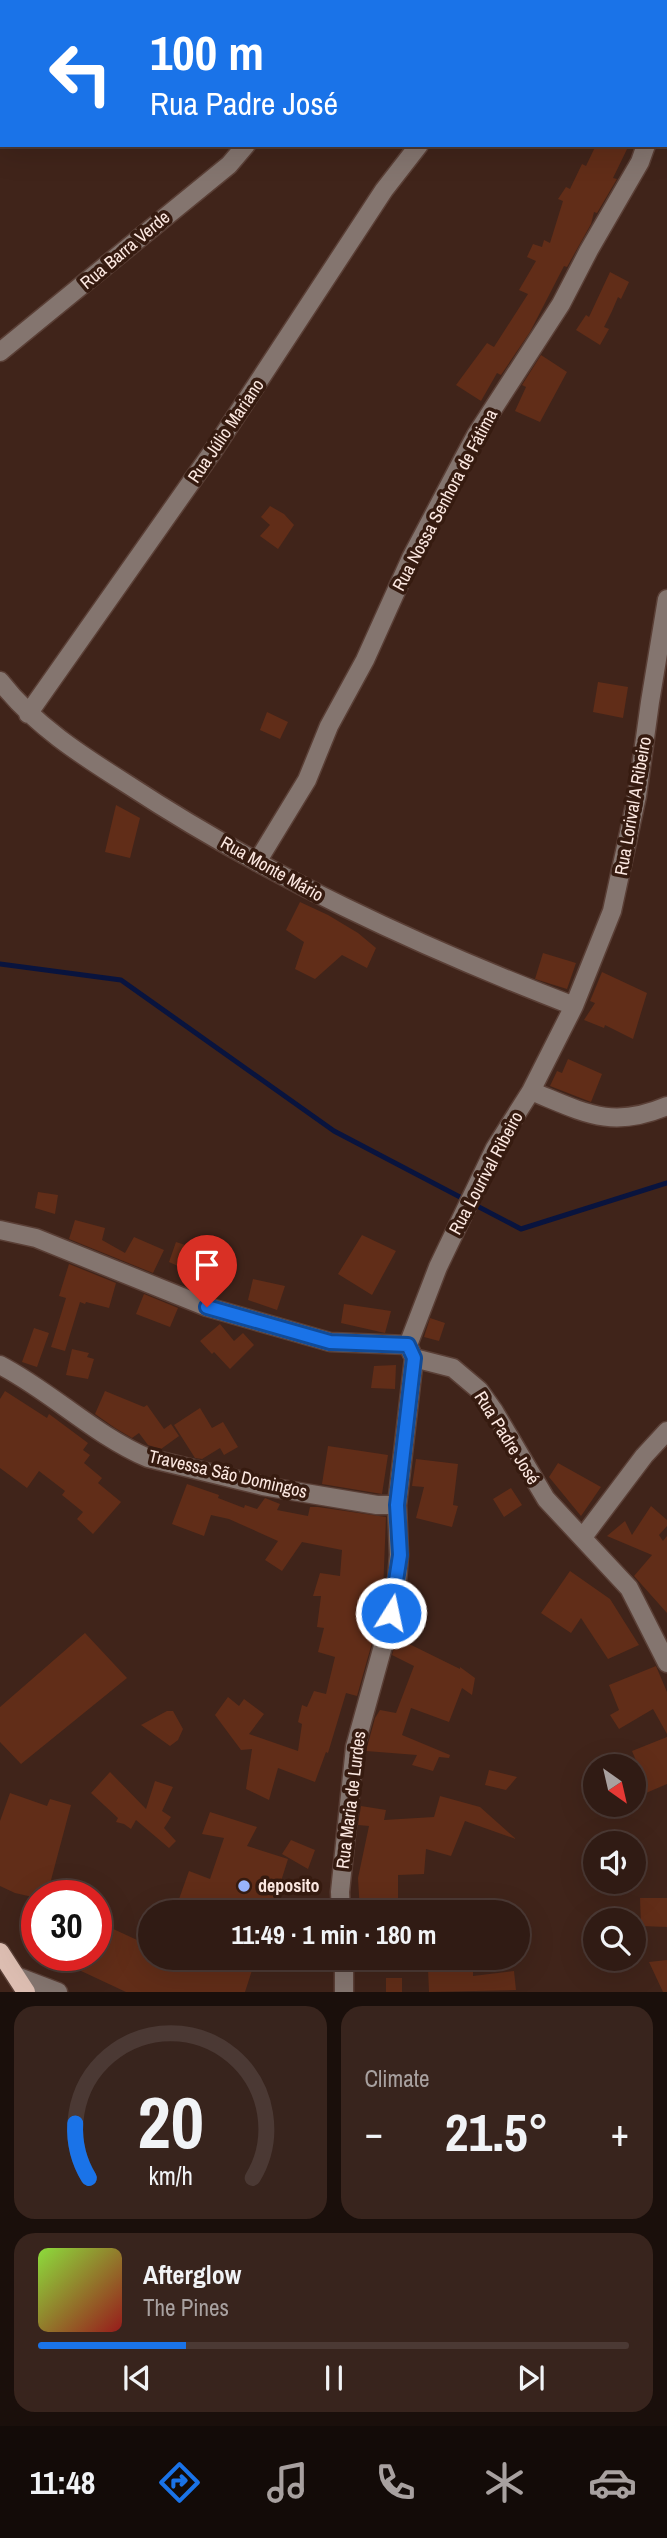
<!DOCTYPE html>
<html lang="en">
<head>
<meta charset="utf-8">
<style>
  :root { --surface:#301b14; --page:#38241d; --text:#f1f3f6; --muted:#a8a1a0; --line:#4b3934; --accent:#1a73e8 }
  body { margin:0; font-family:"Archivo Narrow",sans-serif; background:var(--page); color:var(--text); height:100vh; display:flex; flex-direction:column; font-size:26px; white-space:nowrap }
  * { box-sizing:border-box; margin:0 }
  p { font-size:23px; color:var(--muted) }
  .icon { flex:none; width:38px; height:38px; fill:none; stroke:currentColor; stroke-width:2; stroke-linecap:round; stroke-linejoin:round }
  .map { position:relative; height:1992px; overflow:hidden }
  .sheet { display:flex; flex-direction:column; gap:14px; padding:14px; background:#1a0f0b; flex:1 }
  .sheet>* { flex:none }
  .banner { position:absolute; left:0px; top:0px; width:668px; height:147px; box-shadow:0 7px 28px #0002,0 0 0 2px var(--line); background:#1a73e8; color:#fff; overflow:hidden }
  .needle { width:46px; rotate:146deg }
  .buttons { position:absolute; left:583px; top:1754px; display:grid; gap:14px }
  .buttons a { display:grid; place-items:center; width:63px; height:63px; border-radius:50%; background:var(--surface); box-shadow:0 7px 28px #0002,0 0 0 2px var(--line); font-size:35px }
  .speed { position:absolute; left:21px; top:1880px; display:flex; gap:14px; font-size:35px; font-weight:700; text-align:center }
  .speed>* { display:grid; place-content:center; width:91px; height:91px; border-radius:50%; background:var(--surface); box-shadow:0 7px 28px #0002,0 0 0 2px var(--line); line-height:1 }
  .speed .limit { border:10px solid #d22; background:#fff; color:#111 }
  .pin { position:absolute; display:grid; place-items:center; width:60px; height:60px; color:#fff; margin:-72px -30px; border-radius:50% 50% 50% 0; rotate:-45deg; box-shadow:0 0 7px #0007 }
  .pin .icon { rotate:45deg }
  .me { position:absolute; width:77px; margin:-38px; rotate:10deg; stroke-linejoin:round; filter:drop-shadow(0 0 5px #0008) }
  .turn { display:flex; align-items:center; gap:24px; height:147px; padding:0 35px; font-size:32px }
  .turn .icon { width:91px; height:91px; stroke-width:2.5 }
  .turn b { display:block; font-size:49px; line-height:60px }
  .big { font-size:52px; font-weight:700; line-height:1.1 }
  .sheet .tile { flex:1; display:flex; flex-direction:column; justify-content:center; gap:10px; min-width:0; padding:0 24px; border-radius:21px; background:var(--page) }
  .sheet .dial { align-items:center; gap:0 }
  .dial svg { height:182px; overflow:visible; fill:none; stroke:var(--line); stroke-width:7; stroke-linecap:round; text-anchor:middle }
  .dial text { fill:var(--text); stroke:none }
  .song { display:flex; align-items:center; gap:21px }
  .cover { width:84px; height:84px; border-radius:10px; background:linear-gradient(135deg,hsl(90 70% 55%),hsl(0 70% 35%)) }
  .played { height:7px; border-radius:4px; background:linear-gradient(90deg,var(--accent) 25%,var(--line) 25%) }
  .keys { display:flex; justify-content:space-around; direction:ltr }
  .heat { display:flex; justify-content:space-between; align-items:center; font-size:38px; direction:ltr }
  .sheet .tiles { flex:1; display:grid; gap:14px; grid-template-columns:1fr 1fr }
  .tile:last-child { grid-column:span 2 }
  .trip { position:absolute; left:138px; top:1900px; width:392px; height:70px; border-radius:35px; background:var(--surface); box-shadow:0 7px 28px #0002,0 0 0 2px var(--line); font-weight:700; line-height:70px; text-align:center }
  .tabs { display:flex; height:112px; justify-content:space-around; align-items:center; background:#130b08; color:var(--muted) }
  .tabs .icon { width:49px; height:49px }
  .tabs .active { color:var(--accent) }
  .tabs b { font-size:32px; color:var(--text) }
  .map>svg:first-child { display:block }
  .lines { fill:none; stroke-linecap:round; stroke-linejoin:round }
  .stream { stroke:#09143e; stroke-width:5 }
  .building { fill:#612d18 }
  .minor-casing { stroke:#5a3f36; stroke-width:21 }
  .major-casing { stroke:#5a3f36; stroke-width:21 }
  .minor { stroke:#84756f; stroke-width:18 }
  .major { stroke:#dcbdb1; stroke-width:18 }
  .route-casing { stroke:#114b97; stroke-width:18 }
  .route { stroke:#1a73e8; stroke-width:12 }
  .poi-dot { fill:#99b5fd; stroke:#361b10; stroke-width:2.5 }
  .labels { text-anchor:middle; stroke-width:7; stroke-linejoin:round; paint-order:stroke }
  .street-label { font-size:18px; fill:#fce8e1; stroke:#361b10 }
  .poi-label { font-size:18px; font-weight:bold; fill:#fce8e1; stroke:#361b10; text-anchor:start }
</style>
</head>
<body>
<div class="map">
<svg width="667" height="1992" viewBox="0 0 667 1992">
  <rect width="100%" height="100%" fill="#40241a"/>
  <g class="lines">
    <path class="stream" d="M0,964L121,980L334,1131L521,1229L667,1183"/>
  </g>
  <path class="building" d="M596,145H629L613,178L617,179L597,213L594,212L591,224L567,267L564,266L530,332L501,375L497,373L481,401L456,385L487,343L494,347L528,294L519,290L536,261L527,257L533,244L542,247L544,240L550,243L563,201L558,199L566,187L570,189L582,164L586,166Z
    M610,272L629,282L621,299L618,297L612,311L604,327L609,329L600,345L576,330L586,315L589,317Z
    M541,355L567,372L540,422L515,411L526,387L522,385Z
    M270,506L284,514L294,525L278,549L260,536L270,525L261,517Z
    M598,682L628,687L623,718L593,712Z
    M267,712L288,722L280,739L260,730Z
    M116,805L140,818L130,858L105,852Z
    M300,902L328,915L358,933L376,948L367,968L342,955L315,979L295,969L304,942L286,930Z
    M543,953L576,963L567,989L535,979Z
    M602,972L647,993L633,1039L605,1025L604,1028L584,1020L595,1003L590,1001Z
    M568,1059L602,1074L591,1102L550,1086L557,1071L562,1073Z
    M38,1192L58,1195L55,1214L35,1208Z
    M75,1220L105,1228L102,1240L125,1253L134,1237L164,1250L153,1273L69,1239Z
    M362,1235L396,1251L372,1295L338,1274Z
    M176,1242L204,1251L193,1273L169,1262Z
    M69,1264L116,1283L109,1308L86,1302L85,1304L80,1302L65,1351L51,1347L66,1298L59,1296Z
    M253,1279L285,1286L277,1310L248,1300Z
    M144,1294L178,1308L170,1327L136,1314Z
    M344,1304L391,1311L385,1333L341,1323Z
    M430,1318L445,1323L439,1341L424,1337Z
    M220,1324L234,1341L243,1333L254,1345L230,1369L214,1352L212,1354L200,1341Z
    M34,1328L49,1333L37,1367L22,1362Z
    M72,1349L89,1353L87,1357L94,1359L88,1379L66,1375Z
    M396,1365L395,1389L371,1388L374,1366Z
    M5,1391L47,1418L49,1414L88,1443L83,1450L90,1455L84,1463L102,1478L98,1483L121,1502L93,1534L77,1519L83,1512L62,1495L65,1491L39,1471L27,1488L0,1468V1399Z
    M105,1391L144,1407L147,1405L164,1429L171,1424L179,1436L161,1449L148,1445L139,1433L132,1438L115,1428L95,1414Z
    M200,1408L212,1428L223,1422L238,1447L224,1455L220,1448L202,1459L195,1458L174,1425Z
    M328,1446L388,1455L382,1494L322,1484Z
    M416,1459L458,1464L453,1505L458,1506L452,1527L416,1518L424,1487L412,1486Z
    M558,1463L601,1487L581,1516L549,1477Z
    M187,1484L219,1495L218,1498L244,1508L245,1505L257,1509L265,1498L280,1504L277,1510L308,1516L310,1507H318L386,1517L383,1592L377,1625L357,1696L346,1693L328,1753L326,1752L315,1782L278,1768L269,1800L246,1789L252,1749L241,1750L215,1715L228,1697L239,1706L244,1699L264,1714L249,1734L298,1751L302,1724L298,1722L302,1705L307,1707L314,1691L326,1694L335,1657L318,1652L324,1628L317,1627L321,1596H313L320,1573L340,1576L342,1550L302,1542L282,1571L265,1560L278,1541L229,1519L211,1515L204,1536L172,1524Z
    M511,1488L522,1505L504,1517L493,1499Z
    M651,1506L667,1520V1526L659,1535L663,1541L667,1536V1613L634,1576L652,1555L607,1536L625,1521L632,1535Z
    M570,1571L610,1599L639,1645L608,1659L581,1618L571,1633L541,1613Z
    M85,1633L127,1678L21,1764L0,1742V1707Z
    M397,1638L460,1669V1667L475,1678L472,1695L462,1688L449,1722L411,1708L402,1735L450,1755L449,1758L439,1757L433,1771L412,1765L417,1755L366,1751L375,1718L380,1710L396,1713L414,1666L392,1655Z
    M656,1666L667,1692V1734L653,1709L619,1729L610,1715L619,1710L609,1685Z
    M167,1711H173L183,1729L178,1740L170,1746L141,1725Z
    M667,1737V1784L646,1793L639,1777L642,1775L632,1751Z
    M489,1770L517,1777L506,1790L485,1785Z
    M110,1772L146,1809L155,1781L173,1787L162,1811L171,1817L164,1828L176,1841L169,1848L136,1820L131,1829L124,1824L116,1822L118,1818L91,1793Z
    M10,1793L47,1806L50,1799L71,1805L47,1895H37V1898L15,1893L0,1886V1821Z
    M440,1796L480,1807L516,1839L465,1821L451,1856L426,1849L424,1874L398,1875V1910L360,1912L358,1878L369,1826L358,1825L361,1806L386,1810L384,1820L434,1817Z
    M210,1812L257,1827L247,1846L288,1859L271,1913H174L189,1871L210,1879L224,1838L202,1834Z
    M291,1840L315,1850L308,1869L282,1854Z
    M640,1898H667V1927L641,1926Z
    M96,1921L150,1946V1958H256L245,1992H126L47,1955H96Z
    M454,1958H473V1976L514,1971L516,1990L429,1992L428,1969L451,1971Z
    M667,1960V1992H663L649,1962Z
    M386,1978H402V1992H386Z"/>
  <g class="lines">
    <defs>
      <path id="minor" d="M270,0L271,2
        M554,0L559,2
        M121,2L125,0
        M518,2L519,0
        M0,58L2,57
        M667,99V98
        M0,352L229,165L246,145
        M0,681C34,725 81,755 127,784C267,876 418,946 574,1006
        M28,714L213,451L384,190L419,145
        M257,862L307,780L329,726L365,660L411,558L460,465L476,435L561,304L589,250L640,162L646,145
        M531,1091C583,1112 611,1130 667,1106
        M0,1230L36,1238L207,1307L330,1342L408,1345L412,1354
        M408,1345L438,1267L495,1148L531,1091L574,1006L612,911L637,796L650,702L667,599
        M414,1358L453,1368L479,1390L494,1411L546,1499L629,1588L667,1663
        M0,1365C52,1392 94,1435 148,1458L263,1486L377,1505H397
        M583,1537L644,1456L667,1431
        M341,1913L340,1892L355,1747L388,1628L397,1581L399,1555L397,1505L414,1358
        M344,1958V1992
        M16,1976L58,1992"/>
      <path id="major" d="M0,1952L26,1992"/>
    </defs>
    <use href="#minor" class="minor-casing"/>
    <use href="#major" class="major-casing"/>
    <use href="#minor" class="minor"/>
    <use href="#major" class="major"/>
  </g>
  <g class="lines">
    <defs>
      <path id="route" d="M207,1307L330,1342L408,1345L414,1358L397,1505L400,1555L391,1613"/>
    </defs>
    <use href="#route" class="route-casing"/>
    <use href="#route" class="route"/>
  </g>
  <circle class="poi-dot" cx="244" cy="1886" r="7"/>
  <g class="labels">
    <g class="street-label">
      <text transform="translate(125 250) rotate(-40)" y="6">Rua Barra Verde</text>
      <text transform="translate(226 431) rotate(-56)" y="6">Rua Júlio Mariano</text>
      <text transform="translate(445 500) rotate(-62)" y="6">Rua Nossa Senhora de Fátima</text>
      <text transform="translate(633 806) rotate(-80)" y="6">Rua Lorival A Ribeiro</text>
      <text transform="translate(272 869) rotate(29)" y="6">Rua Monte Mário</text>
      <text transform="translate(486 1173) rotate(-62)" y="6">Rua Lourival Ribeiro</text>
      <text transform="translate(507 1438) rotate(58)" y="6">Rua Padre José</text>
      <text transform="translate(228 1474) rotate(13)" y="6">Travessa São Domingos</text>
      <text transform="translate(351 1800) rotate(-83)" y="6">Rua Maria de Lurdes</text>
    </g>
    <g class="poi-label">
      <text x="258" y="1892">deposito</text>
    </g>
  </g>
</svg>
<div class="buttons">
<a><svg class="needle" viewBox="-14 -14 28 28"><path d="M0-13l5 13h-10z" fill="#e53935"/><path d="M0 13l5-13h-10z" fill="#a8a1a0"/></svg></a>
<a><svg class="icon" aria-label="sound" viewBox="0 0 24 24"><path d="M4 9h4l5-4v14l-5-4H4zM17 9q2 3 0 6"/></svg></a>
<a><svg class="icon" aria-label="search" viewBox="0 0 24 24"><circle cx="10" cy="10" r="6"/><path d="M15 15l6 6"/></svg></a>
</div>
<div class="speed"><div class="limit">30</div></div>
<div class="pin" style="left:207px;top:1307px;background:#d93025"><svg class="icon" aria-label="arrive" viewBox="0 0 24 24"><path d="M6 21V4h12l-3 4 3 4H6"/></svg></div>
<svg class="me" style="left:391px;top:1613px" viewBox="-20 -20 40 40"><circle r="17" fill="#1a73e8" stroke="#fff" stroke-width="3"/><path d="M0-11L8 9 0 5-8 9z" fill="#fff"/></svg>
<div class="trip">11:49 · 1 min · 180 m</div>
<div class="banner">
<div class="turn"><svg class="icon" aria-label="left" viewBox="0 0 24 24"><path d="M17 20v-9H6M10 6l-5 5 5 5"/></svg><div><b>100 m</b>Rua Padre José</div></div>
</div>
</div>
<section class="sheet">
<div class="tiles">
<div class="tile dial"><svg viewBox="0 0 100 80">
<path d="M14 69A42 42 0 1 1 86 69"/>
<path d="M14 69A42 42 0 0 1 8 45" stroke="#1a73e8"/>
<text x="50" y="56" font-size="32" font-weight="700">20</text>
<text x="50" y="72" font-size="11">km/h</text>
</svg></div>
<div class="tile"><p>Climate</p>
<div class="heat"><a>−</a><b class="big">21.5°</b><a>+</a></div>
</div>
<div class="tile">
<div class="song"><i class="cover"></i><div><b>Afterglow</b><p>The Pines</p></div></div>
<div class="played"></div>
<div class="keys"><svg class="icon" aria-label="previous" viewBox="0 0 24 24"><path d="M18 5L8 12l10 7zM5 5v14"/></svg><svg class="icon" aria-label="pause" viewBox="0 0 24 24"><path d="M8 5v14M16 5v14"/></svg><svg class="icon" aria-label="next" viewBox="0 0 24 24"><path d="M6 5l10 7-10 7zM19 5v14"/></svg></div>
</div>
</div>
</section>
<nav class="tabs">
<b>11:48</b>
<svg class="icon active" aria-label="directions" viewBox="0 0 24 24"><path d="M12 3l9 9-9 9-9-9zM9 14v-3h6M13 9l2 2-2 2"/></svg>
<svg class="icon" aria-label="music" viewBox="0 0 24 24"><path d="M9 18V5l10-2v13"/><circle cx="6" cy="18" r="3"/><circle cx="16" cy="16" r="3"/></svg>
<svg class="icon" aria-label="phone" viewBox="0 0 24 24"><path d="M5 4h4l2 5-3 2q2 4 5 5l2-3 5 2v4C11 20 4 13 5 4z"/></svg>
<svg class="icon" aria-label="climate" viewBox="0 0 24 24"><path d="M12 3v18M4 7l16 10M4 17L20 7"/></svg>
<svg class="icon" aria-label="car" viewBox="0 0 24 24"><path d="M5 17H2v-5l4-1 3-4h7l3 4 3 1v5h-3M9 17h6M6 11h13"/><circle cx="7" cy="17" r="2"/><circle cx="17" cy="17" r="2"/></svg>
</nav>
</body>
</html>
